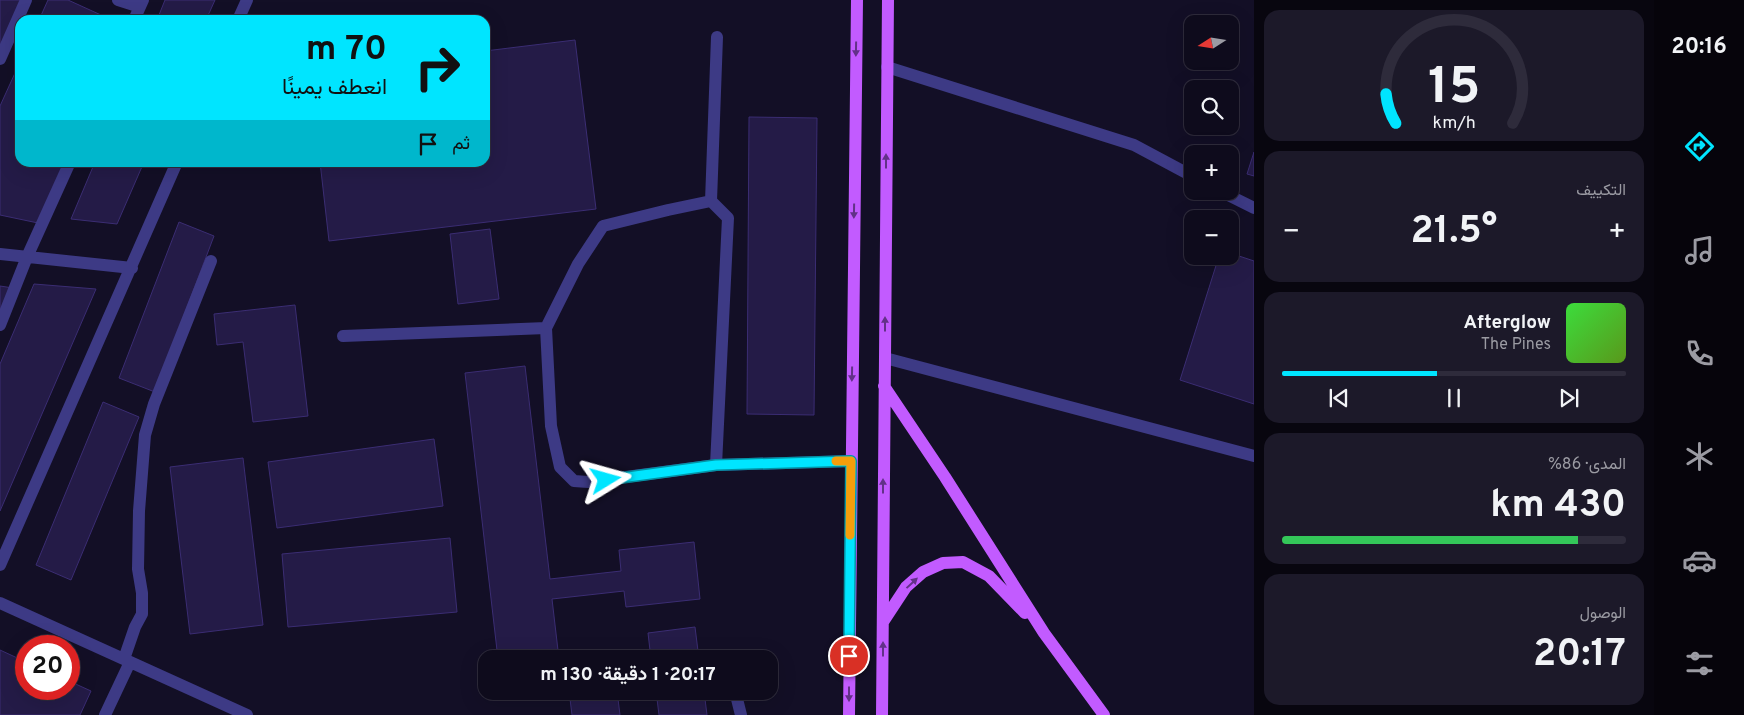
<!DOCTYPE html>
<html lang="ar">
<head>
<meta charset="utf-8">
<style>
  :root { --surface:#0e0b1c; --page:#1c1929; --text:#f1f3f6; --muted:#9b9ba3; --line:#2e2b3b; --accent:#00e5ff }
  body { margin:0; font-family:Overpass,Vazirmatn,sans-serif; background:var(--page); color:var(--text); direction:rtl; height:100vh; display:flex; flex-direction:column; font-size:19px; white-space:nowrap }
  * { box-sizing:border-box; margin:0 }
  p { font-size:16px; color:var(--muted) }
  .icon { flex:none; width:28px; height:28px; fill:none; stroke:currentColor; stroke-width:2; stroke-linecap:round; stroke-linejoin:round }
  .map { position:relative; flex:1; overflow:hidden; direction:ltr }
  .panel { display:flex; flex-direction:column; gap:10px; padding:10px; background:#08060f; width:400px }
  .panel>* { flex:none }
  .banner { position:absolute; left:15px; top:15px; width:475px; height:152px; border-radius:15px; box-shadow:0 5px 20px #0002,0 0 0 1px var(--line); direction:rtl; background:#00e5ff; color:#111; overflow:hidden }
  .needle { width:32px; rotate:258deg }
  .fabs { position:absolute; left:1184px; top:15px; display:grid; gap:10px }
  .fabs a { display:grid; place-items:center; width:55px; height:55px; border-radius:10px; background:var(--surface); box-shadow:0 5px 20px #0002,0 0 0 1px var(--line); font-size:25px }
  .speed { position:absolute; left:15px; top:635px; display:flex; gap:10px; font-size:25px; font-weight:700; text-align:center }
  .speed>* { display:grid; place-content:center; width:65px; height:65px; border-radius:50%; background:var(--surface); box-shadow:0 5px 20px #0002,0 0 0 1px var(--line); line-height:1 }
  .speed .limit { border:8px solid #d22; background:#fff; color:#111 }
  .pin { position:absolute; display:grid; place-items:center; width:42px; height:42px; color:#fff; margin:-21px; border:2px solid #fff; border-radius:50%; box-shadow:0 1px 5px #0007 }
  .me { position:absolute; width:55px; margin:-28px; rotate:82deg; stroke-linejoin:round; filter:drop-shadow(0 0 4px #0008) }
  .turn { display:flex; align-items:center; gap:18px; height:105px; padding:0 20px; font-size:22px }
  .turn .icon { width:65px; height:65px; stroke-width:2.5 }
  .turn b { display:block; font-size:35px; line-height:42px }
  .then { display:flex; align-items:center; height:48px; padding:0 20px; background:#0003; gap:10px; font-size:19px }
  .big { font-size:38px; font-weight:700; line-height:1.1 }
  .panel .tile { flex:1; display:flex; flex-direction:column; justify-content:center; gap:8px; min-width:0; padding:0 18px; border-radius:15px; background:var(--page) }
  .panel .dial { align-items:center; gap:0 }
  .dial svg { height:130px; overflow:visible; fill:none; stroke:var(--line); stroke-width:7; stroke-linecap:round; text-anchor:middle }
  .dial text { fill:var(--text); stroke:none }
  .song { display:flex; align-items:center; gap:15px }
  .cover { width:60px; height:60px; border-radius:8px; background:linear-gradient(135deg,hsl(120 70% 55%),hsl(90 70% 35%)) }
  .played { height:5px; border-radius:2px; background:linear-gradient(90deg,var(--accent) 45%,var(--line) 45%) }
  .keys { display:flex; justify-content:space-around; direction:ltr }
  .heat { display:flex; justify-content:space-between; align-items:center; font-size:28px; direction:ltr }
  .charge { height:8px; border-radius:4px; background:linear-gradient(90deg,#34c759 86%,var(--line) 0) }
  .trip { position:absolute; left:478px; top:650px; width:300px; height:50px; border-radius:15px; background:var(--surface); box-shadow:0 5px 20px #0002,0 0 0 1px var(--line); font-weight:700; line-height:50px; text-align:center; direction:rtl }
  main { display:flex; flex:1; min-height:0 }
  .tab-bar { display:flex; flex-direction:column; width:90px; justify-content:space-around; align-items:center; background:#06040b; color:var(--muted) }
  .tab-bar .icon { width:35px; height:35px }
  .tab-bar .selected { color:var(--accent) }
  .tab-bar b { font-size:22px; color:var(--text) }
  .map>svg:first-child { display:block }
  .building { fill:#241b47; stroke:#3b2d73 }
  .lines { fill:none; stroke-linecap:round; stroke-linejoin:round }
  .minor { stroke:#3d3a85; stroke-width:12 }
  .major { stroke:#c25bff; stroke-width:12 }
  .oneway { fill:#623188 }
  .route-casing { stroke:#0095a6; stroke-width:12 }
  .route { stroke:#00e5ff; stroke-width:9 }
  .slow { stroke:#f59e0b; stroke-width:9 }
</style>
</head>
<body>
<main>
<nav class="tab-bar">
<b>20:16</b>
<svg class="icon selected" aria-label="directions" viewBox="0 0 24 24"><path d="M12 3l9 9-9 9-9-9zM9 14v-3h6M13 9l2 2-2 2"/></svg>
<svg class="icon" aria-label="music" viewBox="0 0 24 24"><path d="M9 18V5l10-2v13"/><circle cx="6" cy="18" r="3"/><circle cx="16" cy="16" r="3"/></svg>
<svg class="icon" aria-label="phone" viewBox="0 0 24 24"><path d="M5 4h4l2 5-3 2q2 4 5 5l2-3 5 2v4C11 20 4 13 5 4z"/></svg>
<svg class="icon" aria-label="climate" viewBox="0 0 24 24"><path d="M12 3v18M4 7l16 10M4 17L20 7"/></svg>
<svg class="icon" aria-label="car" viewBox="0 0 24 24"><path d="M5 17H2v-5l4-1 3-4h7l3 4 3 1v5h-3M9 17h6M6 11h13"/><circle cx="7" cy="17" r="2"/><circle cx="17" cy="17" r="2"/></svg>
<svg class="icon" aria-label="filters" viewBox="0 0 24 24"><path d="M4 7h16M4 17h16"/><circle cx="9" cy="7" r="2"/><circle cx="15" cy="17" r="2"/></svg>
</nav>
<section class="panel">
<div class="tile dial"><svg viewBox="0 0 100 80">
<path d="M14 69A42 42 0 1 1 86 69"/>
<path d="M14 69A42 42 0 0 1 8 51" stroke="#00e5ff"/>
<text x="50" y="56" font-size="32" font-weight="700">15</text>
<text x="50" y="72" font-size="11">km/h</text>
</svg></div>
<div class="tile"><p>التكييف</p>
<div class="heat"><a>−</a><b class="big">21.5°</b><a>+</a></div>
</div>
<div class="tile">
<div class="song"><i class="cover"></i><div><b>Afterglow</b><p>The Pines</p></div></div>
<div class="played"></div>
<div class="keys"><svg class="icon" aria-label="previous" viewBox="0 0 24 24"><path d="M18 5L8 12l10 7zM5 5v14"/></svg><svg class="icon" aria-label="pause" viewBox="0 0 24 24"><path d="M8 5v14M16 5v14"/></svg><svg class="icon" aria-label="next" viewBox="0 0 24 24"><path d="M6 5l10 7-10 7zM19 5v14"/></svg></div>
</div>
<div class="tile"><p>المدى · 86%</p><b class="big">430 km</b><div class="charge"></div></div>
<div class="tile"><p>الوصول</p><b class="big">20:17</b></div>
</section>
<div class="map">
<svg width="1254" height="715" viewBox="0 0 1254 715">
  <rect width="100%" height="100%" fill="#130f26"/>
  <path class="building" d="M0,0H21L0,48Z
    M48,0H68L112,20H39Z
    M165,0H215L206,20H157Z
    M575,40L596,209L329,241L320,162H485V51Z
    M20,62V162H66L38,223L0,215V106Z
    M749,117L817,118L814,415L747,414Z
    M1254,152V176L1247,174Z
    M95,162H144L117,224L71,219Z
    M179,222L214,236L155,392L119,378Z
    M490,229L499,299L458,304L450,234Z
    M1230,253L1254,261V404L1180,380L1219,256H1230Z
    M34,284L96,289L0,511V364Z
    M0,286L13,288L0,317Z
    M295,305L308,416L253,422L243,342L217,345L214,314Z
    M525,366L550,579L621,571L619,550L694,542L700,599L626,607L624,591L552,599L559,659H498L465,373Z
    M103,402L139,417L71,580L36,565Z
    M434,439L443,506L277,528L268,462Z
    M243,458L263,625L190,634L170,467Z
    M450,538L457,612L288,627L282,554Z
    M695,627L699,659H651L648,633Z
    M0,650L26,662V689H69V681L91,691L80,715H0Z
    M569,691H617L620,715H572Z
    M656,691H704L707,715H659Z"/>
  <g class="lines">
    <path class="minor" d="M118,0L140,7
      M134,20L143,0
      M238,20L247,0
      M0,59L26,0
      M887,67L1134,145L1192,176
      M1220,191L1254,208
      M711,201L717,37
      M0,254L132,268
      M0,325L27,257L70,162
      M343,336L546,328
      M885,358L1254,456
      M716,465L728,218L711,201L668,210L603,226L578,264L546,328L551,426L560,467L574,481L588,482L716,465L851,461
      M0,565L177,162
      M0,603L247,715
      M726,655L727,659
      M124,659L135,627L142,614V593L138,569L139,511L145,435L154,404L211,261
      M735,691L741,715
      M105,715L130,662"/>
    <path class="major" d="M884,386L945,477L1044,633L1104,715
      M883,622L906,587L923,572L943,563L963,562L989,576L1025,613
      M849,715L857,0
      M882,715L888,0"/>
  </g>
  <defs><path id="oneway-solid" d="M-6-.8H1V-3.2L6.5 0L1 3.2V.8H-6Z" transform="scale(1.25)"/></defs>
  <g class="oneway">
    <use href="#oneway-solid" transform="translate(856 49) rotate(91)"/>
    <use href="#oneway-solid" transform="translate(886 161) rotate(-90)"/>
    <use href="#oneway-solid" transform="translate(854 211) rotate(91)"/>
    <use href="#oneway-solid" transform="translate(885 324) rotate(-90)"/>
    <use href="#oneway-solid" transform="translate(852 374) rotate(91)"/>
    <use href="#oneway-solid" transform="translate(883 486) rotate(-90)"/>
    <use href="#oneway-solid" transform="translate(912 583) rotate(-43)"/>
    <use href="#oneway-solid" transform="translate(883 649) rotate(-90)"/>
    <use href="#oneway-solid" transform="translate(849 694) rotate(90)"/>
  </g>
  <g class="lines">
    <defs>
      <path id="route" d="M606,480L716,465L851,461L849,656"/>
    </defs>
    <use href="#route" class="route-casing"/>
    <use href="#route" class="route"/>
    <path class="slow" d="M836,461H851L850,535"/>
  </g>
</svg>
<div class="fabs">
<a><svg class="needle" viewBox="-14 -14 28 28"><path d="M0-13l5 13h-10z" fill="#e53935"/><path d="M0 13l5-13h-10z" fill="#9b9ba3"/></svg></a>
<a><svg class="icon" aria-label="search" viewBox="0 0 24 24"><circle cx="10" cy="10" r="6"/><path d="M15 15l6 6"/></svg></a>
<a>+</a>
<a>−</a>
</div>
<div class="speed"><div class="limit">20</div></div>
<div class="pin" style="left:849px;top:656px;background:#d93025"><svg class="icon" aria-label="arrive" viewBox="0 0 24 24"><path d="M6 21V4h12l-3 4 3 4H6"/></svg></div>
<svg class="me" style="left:606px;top:480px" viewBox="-20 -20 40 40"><path d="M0-17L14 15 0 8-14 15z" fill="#00e5ff" stroke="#fff" stroke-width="4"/></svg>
<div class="trip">20:17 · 1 دقيقة · 130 m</div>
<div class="banner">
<div class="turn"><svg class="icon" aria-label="right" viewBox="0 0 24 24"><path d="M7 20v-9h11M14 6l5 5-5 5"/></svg><div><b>70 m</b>انعطف يمينًا</div></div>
<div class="then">ثم<svg class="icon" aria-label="arrive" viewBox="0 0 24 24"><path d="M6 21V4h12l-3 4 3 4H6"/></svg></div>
</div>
</div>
</main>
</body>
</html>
